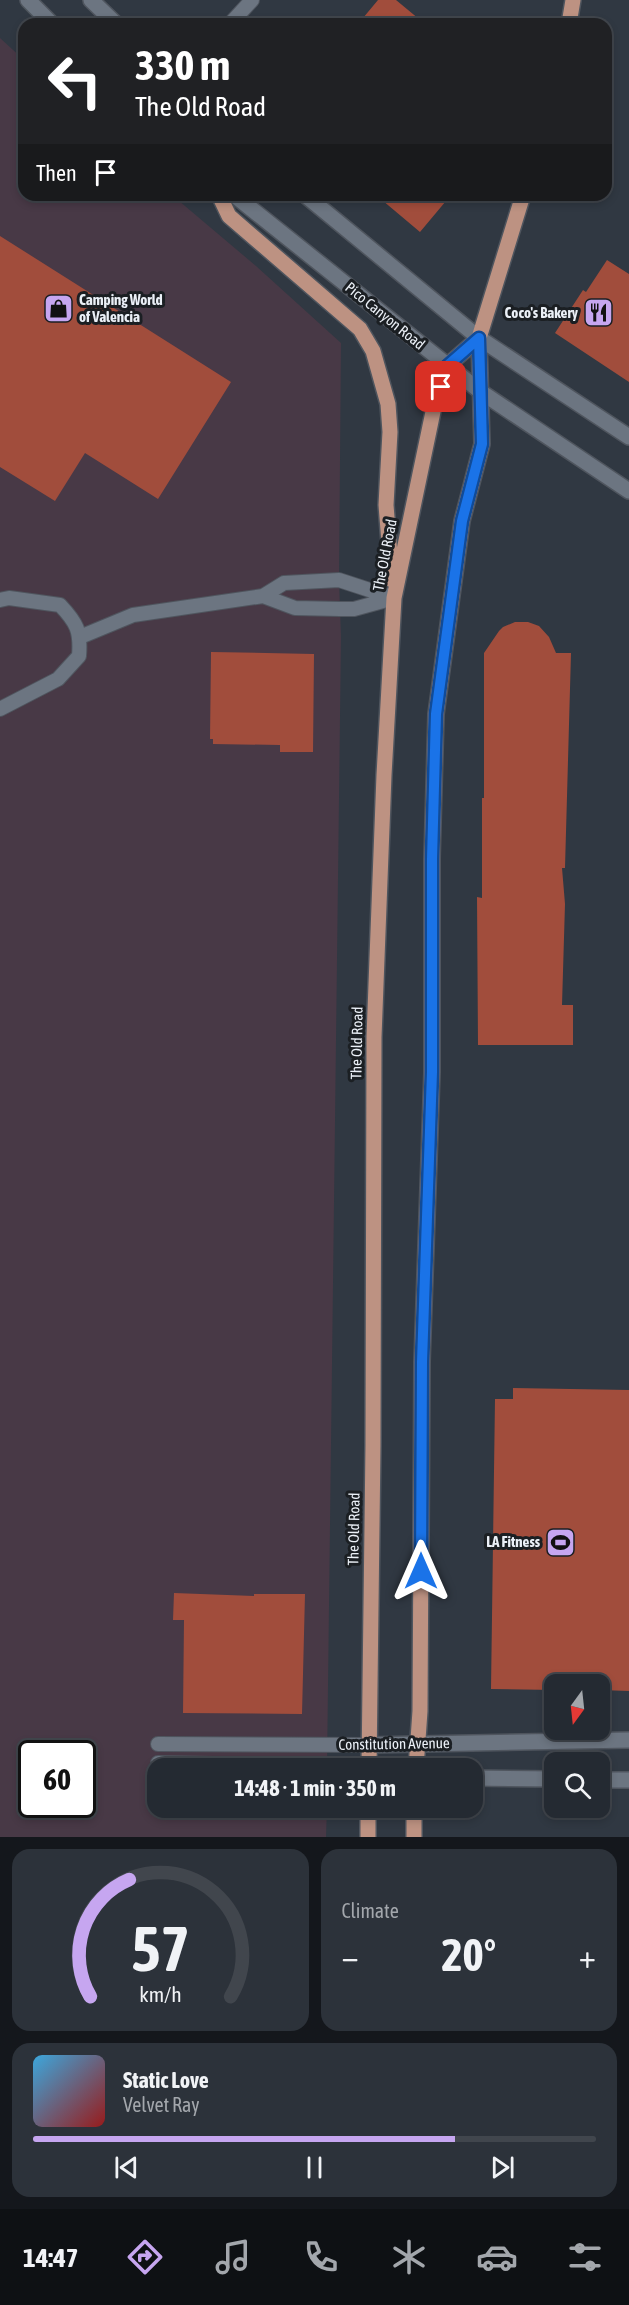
<!DOCTYPE html>
<html lang="en">
<head>
<meta charset="utf-8">
<style>
  :root { --surface:#242a32; --page:#2c323a; --text:#f1f3f6; --muted:#a3a7ac; --line:#41464d; --accent:#c6a6f0 }
  body { margin:0; font-family:"Asap Condensed",sans-serif; background:var(--page); color:var(--text); height:100vh; display:flex; flex-direction:column; font-size:22px; white-space:nowrap }
  * { box-sizing:border-box; margin:0 }
  p { font-size:20px; color:var(--muted) }
  .icon { flex:none; width:33px; height:33px; fill:none; stroke:currentColor; stroke-width:2; stroke-linecap:round; stroke-linejoin:round }
  .map { position:relative; height:1837px; overflow:hidden }
  .drawer { display:flex; flex-direction:column; gap:12px; padding:12px; background:#14171c; flex:1 }
  .drawer>* { flex:none }
  .top-card { position:absolute; left:18px; top:18px; width:594px; height:183px; border-radius:18px; box-shadow:0 3px 9px #0003,0 0 0 2px var(--line); background:#202124; color:#fff; overflow:hidden }
  .needle { width:39px; rotate:195deg }
  .controls { position:absolute; left:544px; top:1674px; display:grid; gap:12px }
  .controls a { display:grid; place-items:center; width:66px; height:66px; border-radius:12px; background:var(--surface); box-shadow:0 3px 9px #0003,0 0 0 2px var(--line); font-size:30px }
  .speed { position:absolute; left:18px; top:1740px; display:flex; gap:12px; font-size:30px; font-weight:700; text-align:center }
  .speed>* { display:grid; place-content:center; width:78px; height:78px; border-radius:50%; background:var(--surface); box-shadow:0 3px 9px #0003,0 0 0 2px var(--line); line-height:1 }
  .speed .limit { border:3px solid #111; border-radius:9px; background:#fff; color:#111 }
  .pin { position:absolute; display:grid; place-items:center; width:51px; height:51px; color:#fff; margin:-26px; border-radius:12px; box-shadow:0 3px 9px #0006 }
  .me { position:absolute; width:66px; margin:-33px; rotate:0deg; stroke-linejoin:round; filter:drop-shadow(0 0 4px #0008) }
  .turn { display:flex; align-items:center; gap:21px; height:126px; padding:0 18px; font-size:27px }
  .turn .icon { width:78px; height:78px; stroke-width:2.5 }
  .turn b { display:block; font-size:42px; line-height:51px }
  .then { display:flex; align-items:center; height:57px; padding:0 18px; background:#0003; gap:12px; font-size:22px }
  .big { font-size:45px; font-weight:700; line-height:1.1 }
  .drawer .card { flex:1; display:flex; flex-direction:column; justify-content:center; gap:9px; min-width:0; padding:0 21px; border-radius:18px; background:var(--page) }
  .drawer .dial { align-items:center; gap:0 }
  .dial svg { height:156px; overflow:visible; fill:none; stroke:var(--line); stroke-width:7; stroke-linecap:round; text-anchor:middle }
  .dial text { fill:var(--text); stroke:none }
  .song { display:flex; align-items:center; gap:18px }
  .cover { width:72px; height:72px; border-radius:9px; background:linear-gradient(135deg,hsl(200 70% 55%),hsl(0 70% 35%)) }
  .played { height:6px; border-radius:3px; background:linear-gradient(90deg,var(--accent) 75%,var(--line) 75%) }
  .keys { display:flex; justify-content:space-around; direction:ltr }
  .heat { display:flex; justify-content:space-between; align-items:center; font-size:33px; direction:ltr }
  .drawer .tiles { flex:1; display:grid; gap:12px; grid-template-columns:1fr 1fr }
  .card:last-child { grid-column:span 2 }
  .trip { position:absolute; left:147px; top:1758px; width:336px; height:60px; border-radius:18px; background:var(--surface); box-shadow:0 3px 9px #0003,0 0 0 2px var(--line); font-weight:700; line-height:60px; text-align:center }
  .dock { display:flex; height:96px; justify-content:space-around; align-items:center; background:#0e1114; color:var(--muted) }
  .dock .icon { width:42px; height:42px }
  .dock .on { color:var(--accent) }
  .dock b { font-size:27px; color:var(--text) }
  .map>svg:first-child { display:block }
  .commercial { fill:#483946; fill-rule:evenodd }
  .building { fill:#a14d3c }
  .lines { fill:none; stroke-linecap:round; stroke-linejoin:round }
  .service-casing { stroke:#4f555e; stroke-width:16 }
  .secondary-casing { stroke:#4f555e; stroke-width:18 }
  .primary-casing { stroke:#4f555e; stroke-width:18 }
  .service { stroke:#6c7581; stroke-width:14 }
  .secondary { stroke:#6c7581; stroke-width:15 }
  .primary { stroke:#bd9282; stroke-width:15 }
  .route-casing { stroke:#114b97; stroke-width:15 }
  .route { stroke:#1a73e8; stroke-width:10 }
  .labels { text-anchor:middle; stroke-width:6; stroke-linejoin:round; paint-order:stroke }
  .poi-label { font-size:15px; font-weight:bold; fill:#ebf0f7; stroke:#1b1f23; text-anchor:end }
  .street-label { font-size:15px; fill:#ebf0f7; stroke:#1b1f23 }
</style>
</head>
<body>
<div class="map">
<svg width="629" height="1837" viewBox="0 0 629 1837">
  <rect width="100%" height="100%" fill="#303842"/>
  <path class="commercial" d="M0,38L24,60V195H172L256,266L341,343L339,580L341,637L327,1768H158V1808H327L326,1837H0ZM32,1754H82V1804H32Z"/>
  <path class="building" d="M378,0H396L425,24H358Z
    M376,195H451L420,232Z
    M0,236L231,382L158,499L85,453L55,501L0,467Z
    M607,260L629,274V382L555,333L583,290L586,292Z
    M515,622H528L539,626L549,637L556,653H571L565,868H562L565,904L562,1005H573V1045H478L477,897L482,898V798H484V653L499,631L503,627Z
    M211,652L314,654L313,752H280V745L213,744V739H210Z
    M513,1388L629,1390V1691L600,1690V1684H555V1690L491,1689L495,1399H513Z
    M174,1593L254,1596V1594H305L302,1714L183,1713L184,1620H173Z"/>
  <g class="lines">
    <defs>
      <path id="service" d="M230,24L252,0
        M263,596L284,583L339,580L394,598
        M0,600L9,598L60,605C77,623 81,631 79,656L58,679L0,709
        M80,637L133,615L263,596L295,608L340,609H354L394,598
        M158,1744L370,1745
        M158,1763L329,1766L362,1768"/>
      <path id="secondary" d="M28,0L52,24
        M91,0L116,24
        M234,195L481,392L629,491
        M305,195L479,338L629,437
        M370,1745L629,1740
        M472,1778L555,1779
        M600,1780H629"/>
      <path id="primary" d="M569,24L573,0
        M219,195L229,216L360,329L373,351L388,404L390,432L386,505L392,580
        M369,1768L373,1445L374,1037L384,775L394,598L434,407L447,366L479,338
        M416,1768L420,1711L422,1362L432,1072V859L436,714L462,521L482,444L479,338L523,195
        M414,1808V1837
        M368,1837V1808"/>
    </defs>
    <use href="#service" class="service-casing"/>
    <use href="#secondary" class="secondary-casing"/>
    <use href="#primary" class="primary-casing"/>
    <use href="#service" class="service"/>
    <use href="#secondary" class="secondary"/>
    <use href="#primary" class="primary"/>
  </g>
  <g class="lines">
    <defs>
      <path id="route" d="M421,1571L422,1362L432,1072V859L436,714L462,521L482,444L479,338L447,366L441,387"/>
    </defs>
    <use href="#route" class="route-casing"/>
    <use href="#route" class="route"/>
  </g>
  <defs>
    <symbol id="shop-square" viewBox="-11 -11 22 22"><rect x="-9" y="-9" width="18" height="18" rx="4" fill="#c6a6f0" stroke="#1b1f23"/><path d="M-5-2.5h2.3a2.7 3.5 0 0 1 5.4 0H5L5.5 6h-11ZM-1.5-2.5h3a1.5 2.3 0 0 0-3 0Z" fill="#111"/></symbol>
    <symbol id="restaurant-square" viewBox="-11 -11 22 22"><rect x="-9" y="-9" width="18" height="18" rx="4" fill="#c6a6f0" stroke="#1b1f23"/><path d="M-5-6h1v4h1v-4h1v4h1v-4h1v5L-1.5 .5V6h-2V.5L-5-1ZM5-6V6H3V1.5H1.5Q1.5-4 5-6Z" fill="#111"/></symbol>
    <symbol id="stadium-square" viewBox="-11 -11 22 22"><rect x="-9" y="-9" width="18" height="18" rx="4" fill="#c6a6f0" stroke="#1b1f23"/><path d="M0-5a6.5 5 0 1 0 0 10a6.5 5 0 1 0 0-10ZM-3.5-1.8h7v3.6h-7Z" fill="#111"/></symbol>
  </defs>
  <g fill-rule="evenodd">
    <use href="#shop-square" x="42" y="292" width="33" height="33"/>
    <use href="#restaurant-square" x="582" y="296" width="33" height="33"/>
    <use href="#stadium-square" x="544" y="1526" width="33" height="33"/>
  </g>
  <g class="labels">
    <g class="poi-label">
      <text x="79" y="305" text-anchor="start">Camping World<tspan x="79" dy="17">of Valencia</tspan></text>
      <text x="578" y="318">Coco's Bakery</text>
      <text x="540" y="1547">LA Fitness</text>
    </g>
    <g class="street-label">
      <text transform="translate(385 316) rotate(39)" y="5">Pico Canyon Road</text>
      <text transform="translate(385 555) rotate(-79)" y="5">The Old Road</text>
      <text transform="translate(357 1043) rotate(-89)" y="5">The Old Road</text>
      <text transform="translate(354 1529) rotate(-89)" y="5">The Old Road</text>
      <text transform="translate(394 1744) rotate(-1)" y="5">Constitution Avenue</text>
    </g>
  </g>
</svg>
<div class="controls">
<a><svg class="needle" viewBox="-14 -14 28 28"><path d="M0-13l5 13h-10z" fill="#e53935"/><path d="M0 13l5-13h-10z" fill="#a3a7ac"/></svg></a>
<a><svg class="icon" aria-label="search" viewBox="0 0 24 24"><circle cx="10" cy="10" r="6"/><path d="M15 15l6 6"/></svg></a>
</div>
<div class="speed"><div class="limit">60</div></div>
<div class="pin" style="left:441px;top:387px;background:#d93025"><svg class="icon" aria-label="arrive" viewBox="0 0 24 24"><path d="M6 21V4h12l-3 4 3 4H6"/></svg></div>
<svg class="me" style="left:421px;top:1571px" viewBox="-20 -20 40 40"><path d="M0-17L14 15 0 8-14 15z" fill="#1a73e8" stroke="#fff" stroke-width="4"/></svg>
<div class="trip">14:48 · 1 min · 350 m</div>
<div class="top-card">
<div class="turn"><svg class="icon" aria-label="left" viewBox="0 0 24 24"><path d="M17 20v-9H6M10 6l-5 5 5 5"/></svg><div><b>330 m</b>The Old Road</div></div>
<div class="then">Then<svg class="icon" aria-label="arrive" viewBox="0 0 24 24"><path d="M6 21V4h12l-3 4 3 4H6"/></svg></div>
</div>
</div>
<section class="drawer">
<div class="tiles">
<div class="card dial"><svg viewBox="0 0 100 80">
<path d="M14 69A42 42 0 1 1 86 69"/>
<path d="M14 69A42 42 0 0 1 34 9" stroke="#c6a6f0"/>
<text x="50" y="56" font-size="32" font-weight="700">57</text>
<text x="50" y="72" font-size="11">km/h</text>
</svg></div>
<div class="card"><p>Climate</p>
<div class="heat"><a>−</a><b class="big">20°</b><a>+</a></div>
</div>
<div class="card">
<div class="song"><i class="cover"></i><div><b>Static Love</b><p>Velvet Ray</p></div></div>
<div class="played"></div>
<div class="keys"><svg class="icon" aria-label="previous" viewBox="0 0 24 24"><path d="M18 5L8 12l10 7zM5 5v14"/></svg><svg class="icon" aria-label="pause" viewBox="0 0 24 24"><path d="M8 5v14M16 5v14"/></svg><svg class="icon" aria-label="next" viewBox="0 0 24 24"><path d="M6 5l10 7-10 7zM19 5v14"/></svg></div>
</div>
</div>
</section>
<nav class="dock">
<b>14:47</b>
<svg class="icon on" aria-label="directions" viewBox="0 0 24 24"><path d="M12 3l9 9-9 9-9-9zM9 14v-3h6M13 9l2 2-2 2"/></svg>
<svg class="icon" aria-label="music" viewBox="0 0 24 24"><path d="M9 18V5l10-2v13"/><circle cx="6" cy="18" r="3"/><circle cx="16" cy="16" r="3"/></svg>
<svg class="icon" aria-label="phone" viewBox="0 0 24 24"><path d="M5 4h4l2 5-3 2q2 4 5 5l2-3 5 2v4C11 20 4 13 5 4z"/></svg>
<svg class="icon" aria-label="climate" viewBox="0 0 24 24"><path d="M12 3v18M4 7l16 10M4 17L20 7"/></svg>
<svg class="icon" aria-label="car" viewBox="0 0 24 24"><path d="M5 17H2v-5l4-1 3-4h7l3 4 3 1v5h-3M9 17h6M6 11h13"/><circle cx="7" cy="17" r="2"/><circle cx="17" cy="17" r="2"/></svg>
<svg class="icon" aria-label="filters" viewBox="0 0 24 24"><path d="M4 7h16M4 17h16"/><circle cx="9" cy="7" r="2"/><circle cx="15" cy="17" r="2"/></svg>
</nav>
</body>
</html>
